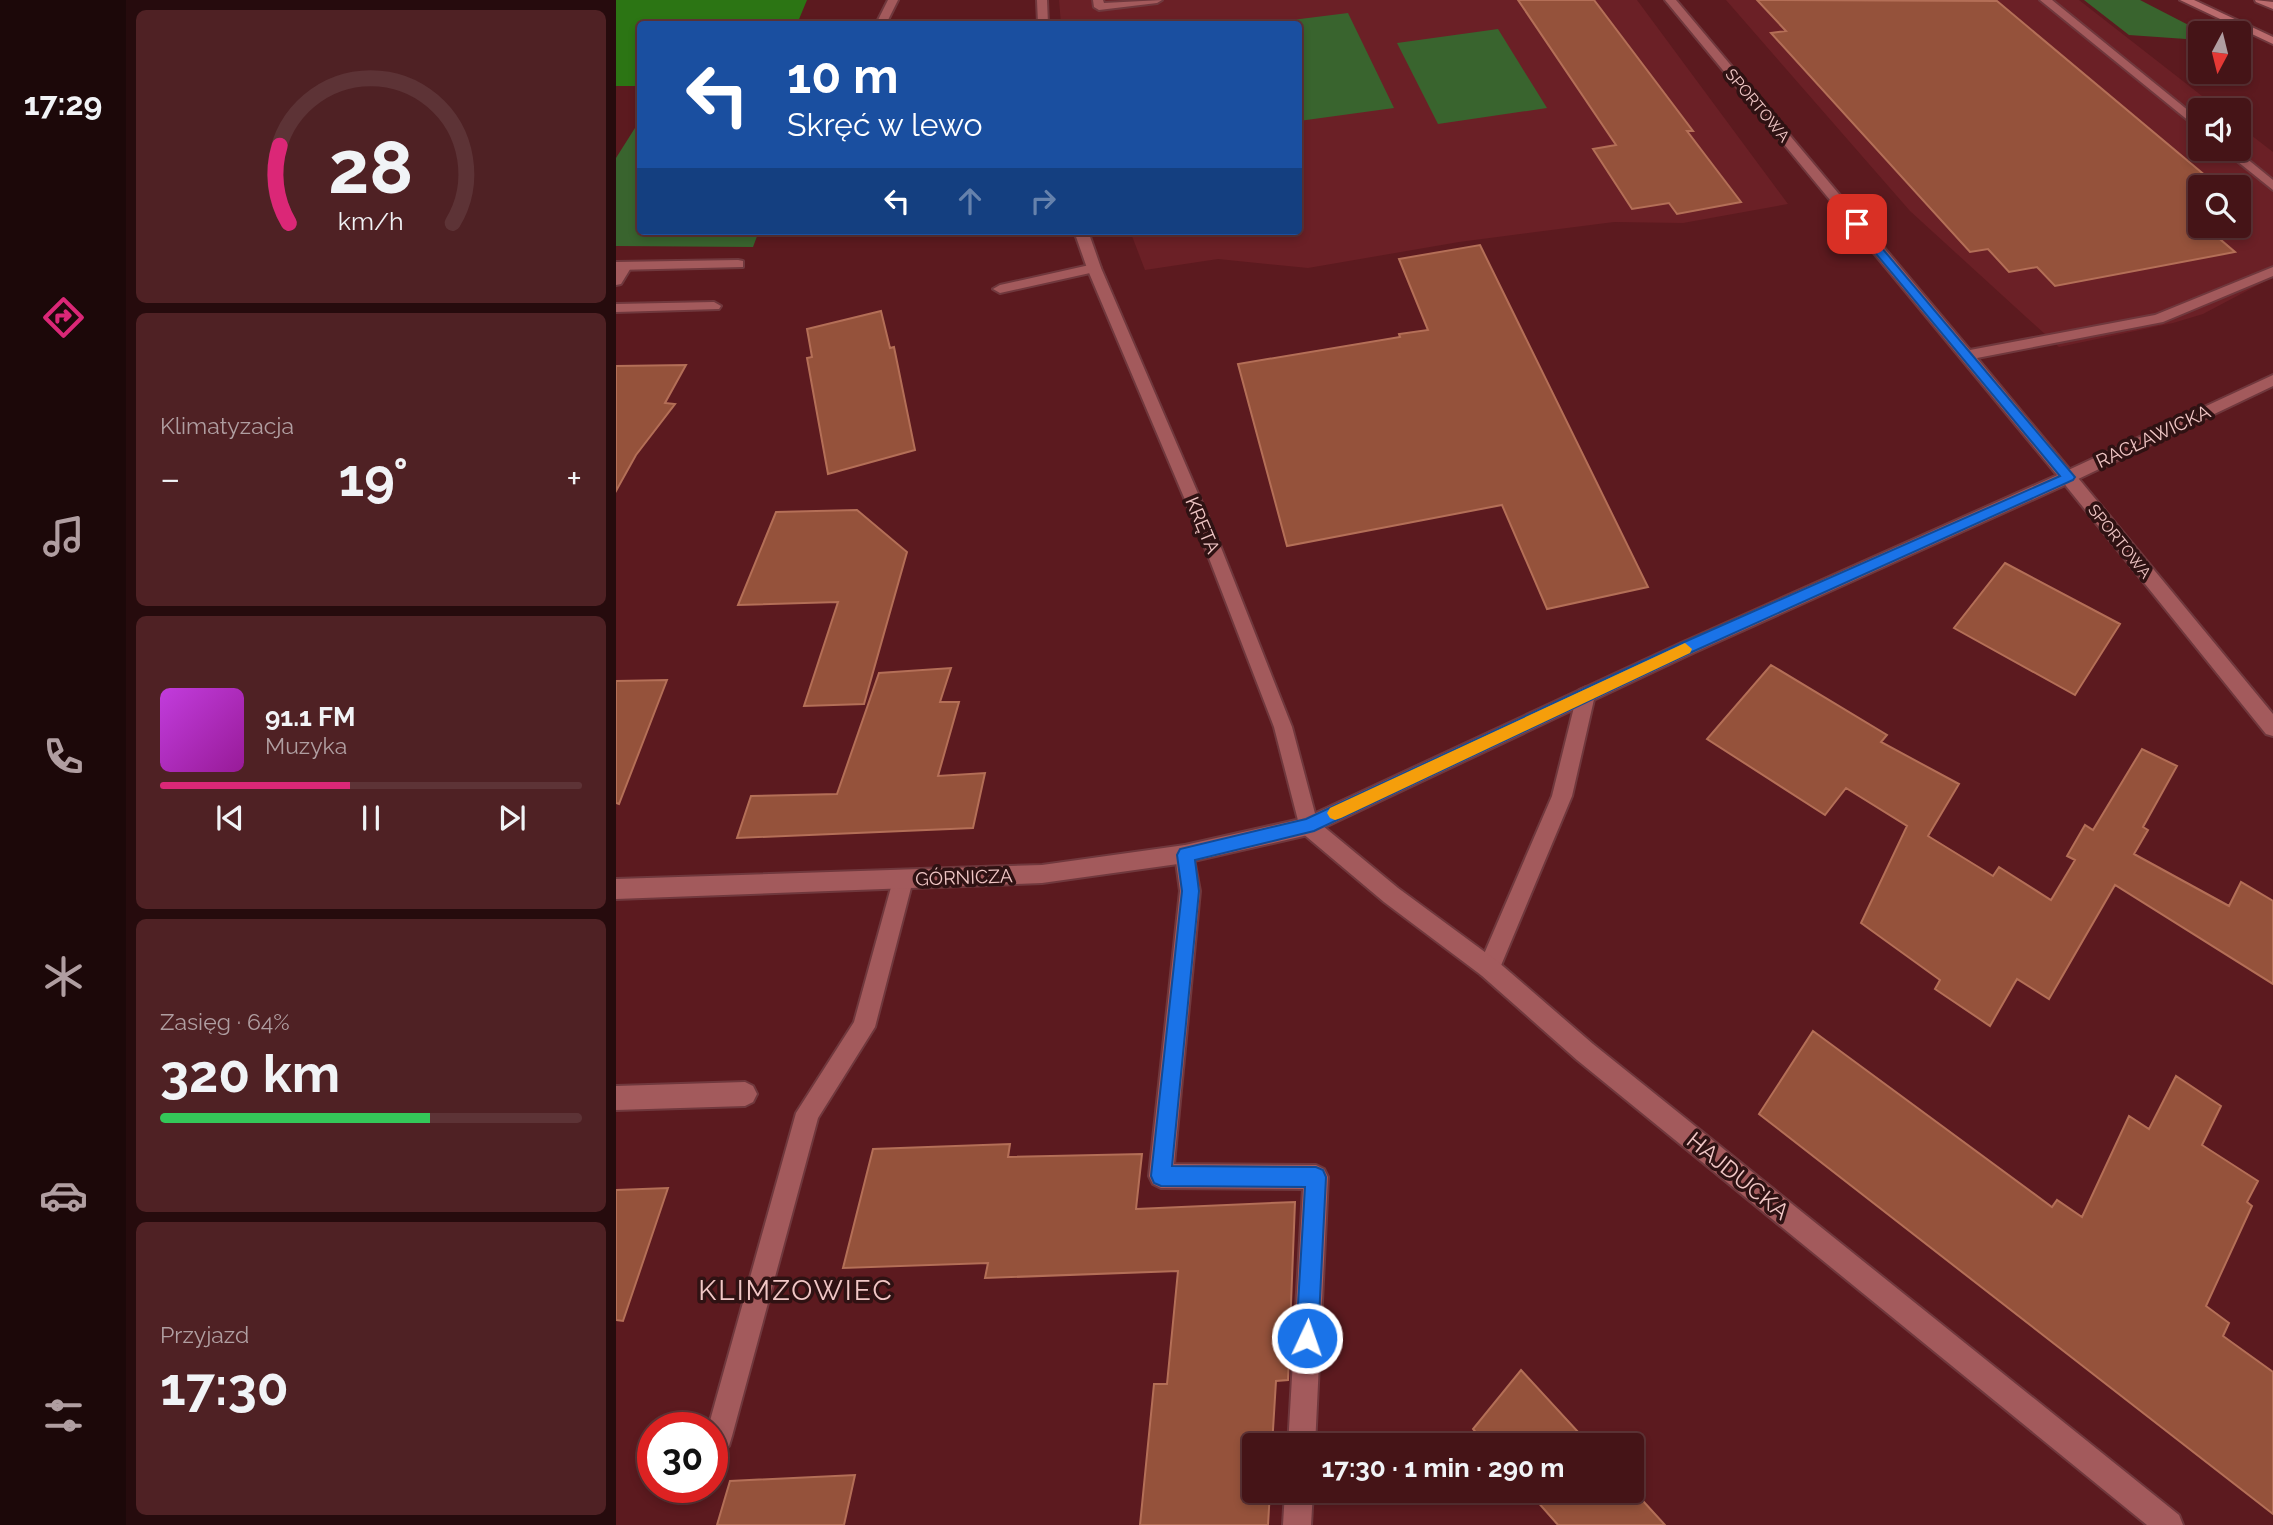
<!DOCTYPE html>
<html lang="pl">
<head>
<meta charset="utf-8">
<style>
  :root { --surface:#451417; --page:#4f2124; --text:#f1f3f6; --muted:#b09ea1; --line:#5d3336; --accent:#db2777 }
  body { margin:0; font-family:Raleway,sans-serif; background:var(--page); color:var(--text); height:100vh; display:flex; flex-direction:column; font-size:26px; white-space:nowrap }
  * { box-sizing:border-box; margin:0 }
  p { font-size:23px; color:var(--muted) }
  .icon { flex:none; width:38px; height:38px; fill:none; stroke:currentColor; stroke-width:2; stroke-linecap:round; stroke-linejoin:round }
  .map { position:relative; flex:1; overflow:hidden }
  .sheet { display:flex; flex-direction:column; gap:10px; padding:10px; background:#260b0d; width:490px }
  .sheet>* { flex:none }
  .banner { position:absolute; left:21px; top:21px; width:665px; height:214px; border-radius:7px; box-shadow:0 4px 10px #0003,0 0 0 2px var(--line); background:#1a4fa0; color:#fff; overflow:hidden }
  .needle { width:46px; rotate:187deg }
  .tools { position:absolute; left:1572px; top:21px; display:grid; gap:14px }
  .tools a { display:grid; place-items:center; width:63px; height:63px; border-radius:7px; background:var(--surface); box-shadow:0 4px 10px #0003,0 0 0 2px var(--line); font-size:35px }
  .speed { position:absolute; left:21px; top:1412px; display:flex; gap:14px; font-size:35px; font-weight:700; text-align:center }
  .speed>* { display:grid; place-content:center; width:91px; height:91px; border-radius:50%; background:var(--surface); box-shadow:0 4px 10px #0003,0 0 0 2px var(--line); line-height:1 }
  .speed .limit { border:10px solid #d22; background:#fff; color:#111 }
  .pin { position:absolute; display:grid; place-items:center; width:60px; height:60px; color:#fff; margin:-30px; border-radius:14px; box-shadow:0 4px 10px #0006 }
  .me { position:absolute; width:77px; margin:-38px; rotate:3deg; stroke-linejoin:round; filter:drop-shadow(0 0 5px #0008) }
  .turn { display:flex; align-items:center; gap:24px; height:147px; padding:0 35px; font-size:32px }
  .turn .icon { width:91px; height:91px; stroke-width:2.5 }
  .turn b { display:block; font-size:49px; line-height:60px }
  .lanes { display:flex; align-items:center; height:66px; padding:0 35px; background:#0003; justify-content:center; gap:35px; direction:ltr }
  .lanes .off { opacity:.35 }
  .big { font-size:52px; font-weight:700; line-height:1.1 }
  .sheet .widget { flex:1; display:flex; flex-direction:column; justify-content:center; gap:10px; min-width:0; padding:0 24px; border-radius:10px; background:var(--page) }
  .sheet .dial { align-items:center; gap:0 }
  .dial svg { height:182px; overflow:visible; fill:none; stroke:var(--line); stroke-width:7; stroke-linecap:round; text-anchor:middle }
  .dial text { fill:var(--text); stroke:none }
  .song { display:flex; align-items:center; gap:21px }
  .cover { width:84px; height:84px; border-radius:10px; background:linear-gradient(135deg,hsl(290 70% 55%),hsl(300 70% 35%)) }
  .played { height:7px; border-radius:4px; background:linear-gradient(90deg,var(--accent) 45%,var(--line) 45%) }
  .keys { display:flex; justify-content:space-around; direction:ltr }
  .heat { display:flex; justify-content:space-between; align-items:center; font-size:38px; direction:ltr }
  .charge { height:10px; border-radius:5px; background:linear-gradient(90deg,#34c759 64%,var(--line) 0) }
  .trip { position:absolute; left:626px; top:1433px; width:402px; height:70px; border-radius:7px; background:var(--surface); box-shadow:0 4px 10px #0003,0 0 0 2px var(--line); font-weight:700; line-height:70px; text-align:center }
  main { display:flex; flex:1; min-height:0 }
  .tab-bar { display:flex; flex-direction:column; width:126px; justify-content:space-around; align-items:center; background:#1c0809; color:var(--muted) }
  .tab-bar .icon { width:49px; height:49px }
  .tab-bar .selected { color:var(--accent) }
  .tab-bar b { font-size:32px; color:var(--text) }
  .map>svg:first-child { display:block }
  .built { fill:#6b2026; fill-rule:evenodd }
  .green { fill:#39642e }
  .forest { fill:#2c7514 }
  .building { fill:#95523b; stroke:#b46f57; stroke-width:2 }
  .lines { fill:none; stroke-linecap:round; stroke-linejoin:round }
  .service-casing { stroke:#70383d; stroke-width:4 }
  .minor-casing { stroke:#70383d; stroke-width:4 }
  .tertiary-casing { stroke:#70383d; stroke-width:4 }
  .primary-casing { stroke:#70383d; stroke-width:4 }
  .service { fill:#a35a5c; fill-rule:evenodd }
  .minor { fill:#a35a5c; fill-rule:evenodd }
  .tertiary { fill:#a35a5c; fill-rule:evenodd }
  .primary { fill:#ba6b6d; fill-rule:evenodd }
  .route { fill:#1a73e8; stroke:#114b97; stroke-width:2 }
  .slow { fill:#f59e0b }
  .labels { text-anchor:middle; stroke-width:7; stroke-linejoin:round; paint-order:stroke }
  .far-street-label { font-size:16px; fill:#f1c7c6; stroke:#2f1213 }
  .street-label { font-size:19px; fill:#f1c7c6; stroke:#2f1213 }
  .near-street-label { font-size:23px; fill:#f1c7c6; stroke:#2f1213 }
  .near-quarter-label { font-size:28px; letter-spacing:2px; fill:#f1c7c6; stroke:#2f1213 }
</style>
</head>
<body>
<main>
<nav class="tab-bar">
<b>17:29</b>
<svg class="icon selected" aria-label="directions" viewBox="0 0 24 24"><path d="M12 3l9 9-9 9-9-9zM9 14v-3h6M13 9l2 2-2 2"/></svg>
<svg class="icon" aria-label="music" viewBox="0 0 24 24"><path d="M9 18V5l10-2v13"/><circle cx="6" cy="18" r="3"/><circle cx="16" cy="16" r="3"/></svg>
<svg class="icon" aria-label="phone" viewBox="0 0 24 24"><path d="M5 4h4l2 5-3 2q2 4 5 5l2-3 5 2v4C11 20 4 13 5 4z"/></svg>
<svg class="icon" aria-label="climate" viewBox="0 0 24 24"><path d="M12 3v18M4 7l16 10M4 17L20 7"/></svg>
<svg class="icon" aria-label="car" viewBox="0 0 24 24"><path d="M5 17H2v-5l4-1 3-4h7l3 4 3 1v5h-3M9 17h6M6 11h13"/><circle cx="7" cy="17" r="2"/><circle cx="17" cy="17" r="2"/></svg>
<svg class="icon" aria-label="filters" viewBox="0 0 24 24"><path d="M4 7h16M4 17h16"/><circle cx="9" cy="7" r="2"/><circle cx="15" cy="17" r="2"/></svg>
</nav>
<section class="sheet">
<div class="widget dial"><svg viewBox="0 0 100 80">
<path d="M14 69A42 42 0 1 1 86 69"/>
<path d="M14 69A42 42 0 0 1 10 35" stroke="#db2777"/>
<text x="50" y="56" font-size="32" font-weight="700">28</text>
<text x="50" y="72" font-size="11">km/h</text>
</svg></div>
<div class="widget"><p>Klimatyzacja</p>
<div class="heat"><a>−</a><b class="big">19°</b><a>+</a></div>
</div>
<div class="widget">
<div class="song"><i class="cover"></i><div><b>91.1 FM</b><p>Muzyka</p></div></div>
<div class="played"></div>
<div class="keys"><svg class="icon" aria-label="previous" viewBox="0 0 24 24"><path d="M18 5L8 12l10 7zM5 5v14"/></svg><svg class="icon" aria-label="pause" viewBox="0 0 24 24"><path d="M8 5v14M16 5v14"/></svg><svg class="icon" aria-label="next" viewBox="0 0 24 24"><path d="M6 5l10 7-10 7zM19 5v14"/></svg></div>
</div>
<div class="widget"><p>Zasięg · 64%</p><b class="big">320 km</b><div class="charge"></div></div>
<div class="widget"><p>Przyjazd</p><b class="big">17:30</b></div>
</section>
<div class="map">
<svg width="1657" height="1525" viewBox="0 0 1657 1525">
  <rect width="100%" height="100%" fill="#5c1a1f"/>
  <path class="built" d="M443,0H1021L1172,204L1067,223L998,222L843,242L692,268L602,259L529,270L514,231H682V24H445Z
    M1110,0H1463L1604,110H1584V149H1622V125L1657,152V277L1587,314L1557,323L1443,347L1294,211ZM1584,187H1622V226H1584Z"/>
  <path class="green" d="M1468,0H1524L1588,33H1584V40L1513,35Z
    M732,13L778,108L683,121L682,24H643Z
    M882,29L931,108L822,124L781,43Z
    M24,120V231H143L137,247L0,246V158Z"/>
  <path class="forest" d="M0,0H191L181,24H24V86H0Z"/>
  <path class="building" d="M902,0H978L1077,131H1071L1125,202L1061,214L1053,203L1016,209L977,149L1000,145Z
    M1141,0L1381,1L1603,187H1584V226H1622V219L1632,228L1598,234L1619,252L1439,286L1421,267L1393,272L1372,249L1354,252L1155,33L1170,31Z
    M864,245L1032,587L931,609L886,505L671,546L622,364L784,337L783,334L812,330L783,259Z
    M265,311L274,348L278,347L299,450L212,474L191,358L196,357L191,329Z
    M70,365L49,403L59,404L20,455L0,491V366Z
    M241,510L291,552L248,704L188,706L222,602L122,605L160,512Z
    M1389,563L1504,624L1459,695L1338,628Z
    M1155,665L1271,735L1265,742L1343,784L1312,836L1377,876L1383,867L1435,900L1459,860L1451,856L1469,825L1477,830L1526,749L1561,766L1527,827L1532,830L1518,854L1613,906L1625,882L1657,901V984L1499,885L1433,999L1401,979L1374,1026L1319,989L1324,980L1245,923L1291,826L1230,788L1209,815L1091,739Z
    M335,668L324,702H343L322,776L369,773L357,828L121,838L135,796L221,794L263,673Z
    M51,680L3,804L0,803V681Z
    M1197,1031L1436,1207L1441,1200L1466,1217L1513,1116L1533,1129L1560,1076L1605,1106L1586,1145L1642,1181L1631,1202L1636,1206L1590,1306L1613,1323L1607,1336L1657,1372V1514L1143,1114Z
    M394,1144L392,1157L526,1154L520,1209L679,1202L672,1380L660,1381L656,1446H639V1491H654L652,1525H524L538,1384H551L562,1271L369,1278L372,1263L227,1268L257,1149Z
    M52,1188L7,1321L0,1320V1190Z
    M905,1370L975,1446H871L857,1429Z
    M239,1475L228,1525H101L114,1481Z
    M1017,1490L1049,1525H942L912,1491Z"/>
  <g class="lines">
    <defs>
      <path id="service" d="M272,0H282L270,24H260Z
        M477,0H487L488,3L546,0L541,3L483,10L478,7Z
        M1049,0H1060L1354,350L1539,315L1657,267V276L1547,322L1361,358L1460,477L1452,483L1446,481Z
        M1424,0H1436L1584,120V130Z
        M1606,149H1619L1657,180V190Z
        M9,262L16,266L5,284L0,285V270L4,263Z
        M478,264L485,268L483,271L384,293L377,289L384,285Z
        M98,302L105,306L103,309L0,312V304Z
        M970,687L977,690L979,695L956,796L881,975L873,978L865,975L862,968L936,796L961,695L963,690Z"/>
      <path id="minor" d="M421,0H431L432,24H422Z
        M458,231H472L485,268L602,540L676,727L701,821L782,888L881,961L977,1044L1563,1515L1567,1525H1531L961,1060L865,975L768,902L685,832L658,727L586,540L471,268Z
        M122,260L127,261V267L0,270V262Z
        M1452,471L1458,473L1657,714V736L1650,734L1446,481L1444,477L1446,473Z
        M569,845L576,848L584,891L558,1164L700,1165L708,1169L712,1177L699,1446H672L687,1189L545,1188L537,1184L533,1176L564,891L559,854L562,848Z
        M287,871L294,873L297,880L259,1027L202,1118L116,1436L113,1446L103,1449L96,1447V1428H92L180,1113L238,1022L277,880L280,873Z
        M129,1082L137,1086L141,1094L137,1102L129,1106L0,1110V1086Z
        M669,1491H697L695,1525H667Z"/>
      <path id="tertiary" d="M1657,375V386L1458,481L1077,653L692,835L569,863L426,883L0,899V879L426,865L569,845L689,818L1065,643L1446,473Z"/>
      <path id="primary" d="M1564,0H1578L1657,37V44Z
        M1639,0L1657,2V9L1640,2Z"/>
    </defs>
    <use href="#service" class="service-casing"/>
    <use href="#minor" class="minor-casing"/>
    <use href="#tertiary" class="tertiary-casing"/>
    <use href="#primary" class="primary-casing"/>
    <use href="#service" class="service"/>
    <use href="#minor" class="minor"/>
    <use href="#tertiary" class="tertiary"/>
    <use href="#primary" class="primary"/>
  </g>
  <path class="route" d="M1237,222H1244L1459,477L1457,480L1076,652L698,831L579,860L583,891L556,1166L700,1167L707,1170L710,1177L702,1338L698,1346L691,1349L683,1346L680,1338L689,1187L545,1186L538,1183L535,1176L566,891L561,855L564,849L690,819L1066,643L1444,476L1237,226Z"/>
  <path class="slow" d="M1069,643L1076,649L1074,653L725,818L719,820L714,818L711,813L714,808Z"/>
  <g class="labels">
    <g class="far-street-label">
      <text transform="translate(1142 105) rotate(50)" y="6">SPORTOWA</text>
      <text transform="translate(1504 541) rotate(51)" y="6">SPORTOWA</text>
    </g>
    <g class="street-label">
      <text transform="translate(1537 436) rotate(-25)" y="7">RACŁAWICKA</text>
      <text transform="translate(587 525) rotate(67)" y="7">KRĘTA</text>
      <text transform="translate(348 877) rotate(-2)" y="7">GÓRNICZA</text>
    </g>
    <g class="near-street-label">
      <text transform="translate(1122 1176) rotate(39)" y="8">HAJDUCKA</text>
    </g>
    <g class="near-quarter-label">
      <text x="180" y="1300">KLIMZOWIEC</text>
    </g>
  </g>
</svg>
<div class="tools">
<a><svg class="needle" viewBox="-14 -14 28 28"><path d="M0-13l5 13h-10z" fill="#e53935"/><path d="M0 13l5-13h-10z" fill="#b09ea1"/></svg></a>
<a><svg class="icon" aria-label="sound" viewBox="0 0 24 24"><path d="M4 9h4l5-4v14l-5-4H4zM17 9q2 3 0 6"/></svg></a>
<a><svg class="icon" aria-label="search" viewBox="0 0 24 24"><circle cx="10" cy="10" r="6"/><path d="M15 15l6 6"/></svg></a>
</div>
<div class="speed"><div class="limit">30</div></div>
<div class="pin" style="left:1241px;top:224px;background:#d93025"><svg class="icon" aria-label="arrive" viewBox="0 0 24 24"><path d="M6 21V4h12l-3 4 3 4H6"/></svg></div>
<svg class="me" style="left:691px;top:1338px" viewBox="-20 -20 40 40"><circle r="17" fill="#1a73e8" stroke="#fff" stroke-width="3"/><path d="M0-11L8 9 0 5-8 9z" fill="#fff"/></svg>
<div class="trip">17:30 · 1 min · 290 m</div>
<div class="banner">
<div class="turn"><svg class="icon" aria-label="left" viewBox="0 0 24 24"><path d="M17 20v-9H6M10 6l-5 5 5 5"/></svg><div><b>10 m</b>Skręć w lewo</div></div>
<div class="lanes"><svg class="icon" aria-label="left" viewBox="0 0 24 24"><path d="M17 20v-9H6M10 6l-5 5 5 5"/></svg><svg class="icon off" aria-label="ahead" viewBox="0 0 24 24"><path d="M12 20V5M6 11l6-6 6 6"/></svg><svg class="icon off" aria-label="right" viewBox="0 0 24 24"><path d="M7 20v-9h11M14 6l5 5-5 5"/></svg></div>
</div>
</div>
</main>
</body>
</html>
